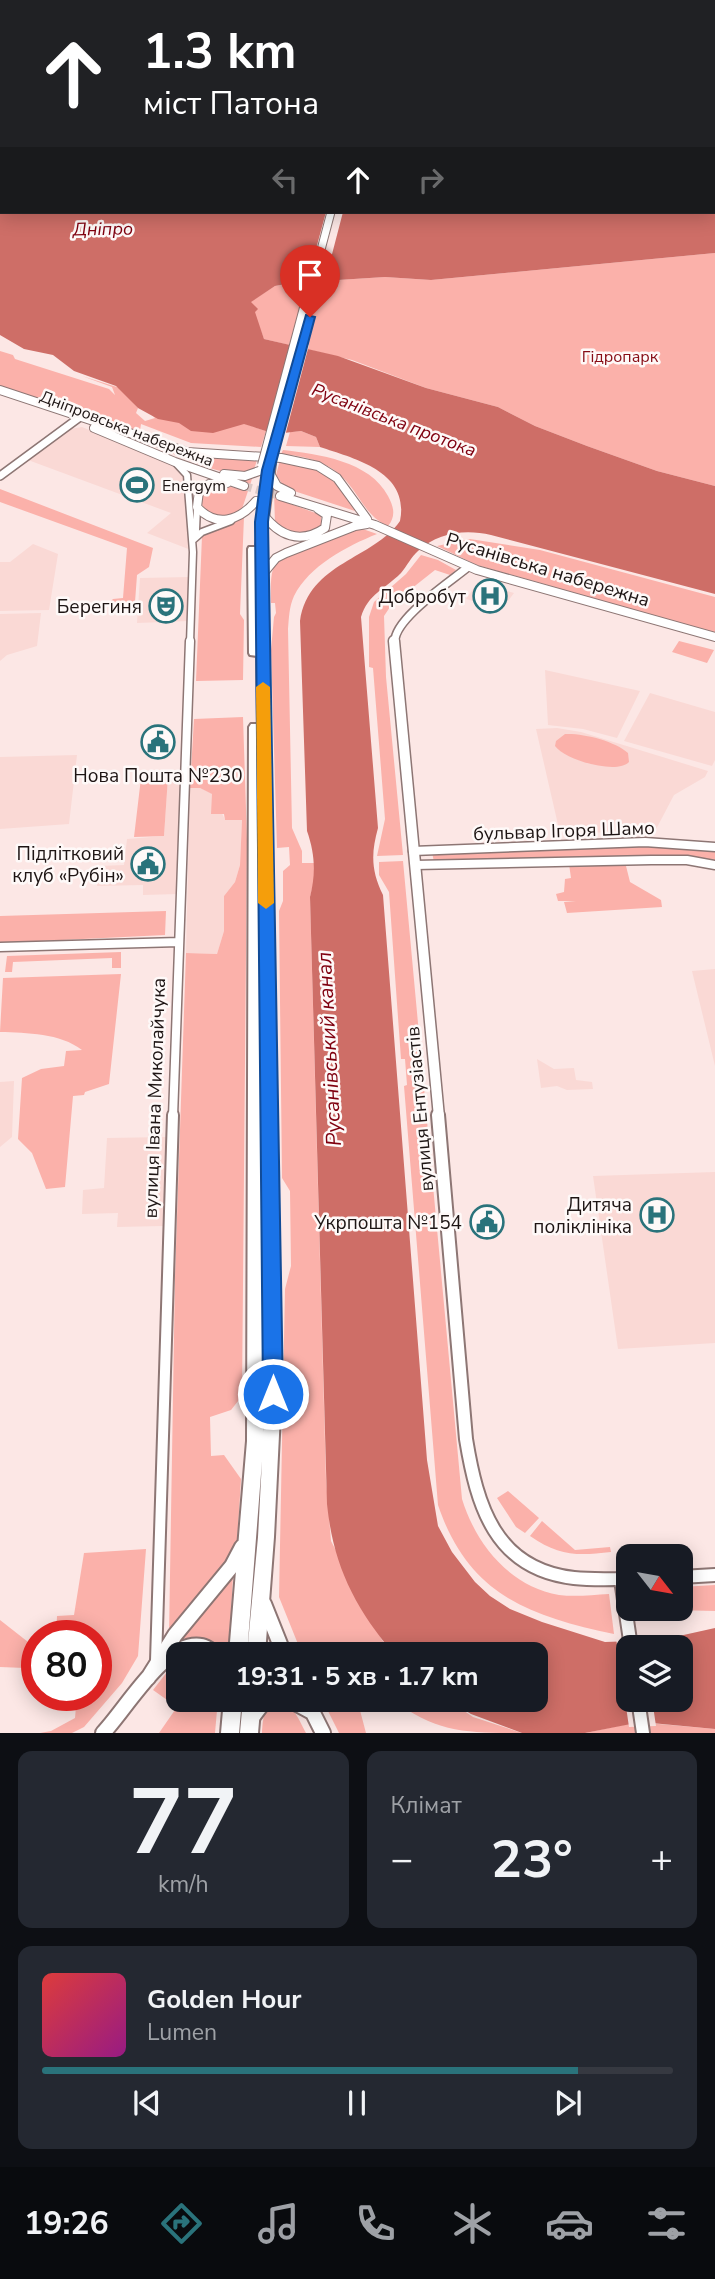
<!DOCTYPE html>
<html lang="uk">
<head>
<meta charset="utf-8">
<style>
  :root { --surface:#171b24; --page:#242831; --text:#f1f3f6; --muted:#9ea1a6; --line:#363941; --accent:#2a737b }
  body { margin:0; font-family:"Nunito Sans",sans-serif; background:var(--page); color:var(--text); height:100vh; display:flex; flex-direction:column; font-size:26px; white-space:nowrap }
  * { box-sizing:border-box; margin:0 }
  p { font-size:23px; color:var(--muted) }
  .icon { flex:none; width:38px; height:38px; fill:none; stroke:currentColor; stroke-width:2; stroke-linecap:round; stroke-linejoin:round }
  .map { position:relative; height:1733px; overflow:hidden }
  .details { display:flex; flex-direction:column; gap:18px; padding:18px; background:#0d0f14; flex:1 }
  .details>* { flex:none }
  .top-card { position:absolute; left:0px; top:0px; width:716px; height:214px; box-shadow:0 4px 18px #0003; background:#202124; color:#fff; overflow:hidden }
  .needle { width:46px; rotate:121deg }
  .fabs { position:absolute; left:616px; top:1544px; display:grid; gap:14px }
  .fabs a { display:grid; place-items:center; width:77px; height:77px; border-radius:14px; background:var(--surface); box-shadow:0 4px 18px #0003; font-size:35px }
  .speed { position:absolute; left:21px; top:1620px; display:flex; gap:14px; font-size:35px; font-weight:700; text-align:center }
  .speed>* { display:grid; place-content:center; width:91px; height:91px; border-radius:50%; background:var(--surface); box-shadow:0 4px 18px #0003; line-height:1 }
  .speed .limit { border:10px solid #d22; background:#fff; color:#111 }
  .pin { position:absolute; display:grid; place-items:center; width:60px; height:60px; color:#fff; margin:-72px -30px; border-radius:50% 50% 50% 0; rotate:-45deg; box-shadow:0 0 7px #0007 }
  .pin .icon { rotate:45deg }
  .me { position:absolute; width:77px; margin:-38px; rotate:0deg; stroke-linejoin:round; filter:drop-shadow(0 0 5px #0008) }
  .turn { display:flex; align-items:center; gap:24px; height:147px; padding:0 28px; font-size:32px }
  .turn .icon { width:91px; height:91px; stroke-width:2.5 }
  .turn b { display:block; font-size:49px; line-height:60px }
  .lanes { display:flex; align-items:center; height:66px; padding:0 28px; background:#0003; justify-content:center; gap:35px; direction:ltr }
  .lanes .off { opacity:.35 }
  .big { font-size:52px; font-weight:700; line-height:1.1 }
  .details .tile { flex:1; display:flex; flex-direction:column; justify-content:center; gap:10px; min-width:0; padding:0 24px; border-radius:14px; background:var(--page) }
  .details .dial { align-items:center; gap:0 }
  .dial b { font-size:91px; line-height:1 }
  .song { display:flex; align-items:center; gap:21px }
  .cover { width:84px; height:84px; border-radius:10px; background:linear-gradient(135deg,hsl(0 70% 55%),hsl(310 70% 35%)) }
  .played { height:7px; border-radius:4px; background:linear-gradient(90deg,var(--accent) 85%,var(--line) 85%) }
  .keys { display:flex; justify-content:space-around; direction:ltr }
  .heat { display:flex; justify-content:space-between; align-items:center; font-size:38px; direction:ltr }
  .details .tiles { flex:1; display:grid; gap:18px; grid-template-columns:1fr 1fr }
  .tile:last-child { grid-column:span 2 }
  .trip { position:absolute; left:166px; top:1642px; width:382px; height:70px; border-radius:14px; background:var(--surface); box-shadow:0 4px 18px #0003; font-weight:700; line-height:70px; text-align:center }
  .menu { display:flex; height:112px; justify-content:space-around; align-items:center; background:#090b0e; color:var(--muted) }
  .menu .icon { width:49px; height:49px }
  .menu .active { color:var(--accent) }
  .menu b { font-size:32px; color:var(--text) }
  .map>svg:first-child { display:block }
  .built { fill:#fad9d5 }
  .green { fill:#fbb1aa }
  .water { fill:#ce6e67; fill-rule:evenodd }
  .pier { fill:#fce7e5 }
  .lines { fill:none; stroke-linecap:round; stroke-linejoin:round }
  .secondary-tunnel { stroke:#dbc8c6; stroke-width:8; stroke-dasharray:8 4.5; stroke-linecap:butt }
  .minor-far3-casing { stroke:#8d7674; stroke-width:6 }
  .minor-far2-casing { stroke:#8d7674; stroke-width:9 }
  .minor-far1-casing { stroke:#8d7674; stroke-width:11 }
  .minor-casing { stroke:#8d7674; stroke-width:14 }
  .tertiary-far2-casing { stroke:#8d7674; stroke-width:10 }
  .tertiary-far1-casing { stroke:#8d7674; stroke-width:13 }
  .tertiary-casing { stroke:#8d7674; stroke-width:16 }
  .secondary-far1-casing { stroke:#8d7674; stroke-width:10 }
  .secondary-casing { stroke:#8d7674; stroke-width:18 }
  .primary-casing { stroke:#8d7674; stroke-width:4 }
  .trunk-casing { stroke:#8d7674; stroke-width:4 }
  .minor-far3 { stroke:#fff; stroke-width:4.5 }
  .minor-far2 { stroke:#fff; stroke-width:6 }
  .minor-far1 { stroke:#fff; stroke-width:8 }
  .minor { stroke:#fff; stroke-width:10 }
  .tertiary-far2 { stroke:#fff; stroke-width:7 }
  .tertiary-far1 { stroke:#fff; stroke-width:10 }
  .tertiary { stroke:#fff; stroke-width:12 }
  .secondary-far1 { stroke:#fff; stroke-width:8 }
  .secondary { stroke:#fff; stroke-width:14 }
  .primary { fill:#fff; fill-rule:evenodd }
  .trunk { fill:#fff; fill-rule:evenodd }
  .trunk-bridge-far1-casing { stroke:#8d7674; stroke-width:9; stroke-linecap:butt }
  .trunk-bridge-casing { stroke:#8d7674; stroke-width:12; stroke-linecap:butt }
  .trunk-bridge-far1 { stroke:#fff; stroke-width:7 }
  .trunk-bridge { stroke:#fff; stroke-width:10 }
  .route { fill:#1a73e8; stroke:#114b97; stroke-width:2 }
  .slow { fill:#f59e0b }
  .labels { text-anchor:middle; stroke-width:5; stroke-linejoin:round; paint-order:stroke }
  .far-park-label { font-size:16px; fill:#870d16; stroke:#fef9f8 }
  .far-street-label { font-size:16px; fill:#1e1514; stroke:#fef9f8 }
  .far-poi-label { font-size:16px; fill:#1e1514; stroke:#fef9f8; text-anchor:start }
  .far-water-label { font-size:18px; font-style:italic; fill:#7f000f; stroke:#fef9f8 }
  .street-label { font-size:19px; fill:#1e1514; stroke:#fef9f8 }
  .poi-label { font-size:19px; fill:#1e1514; stroke:#fef9f8; text-anchor:end }
  .water-label { font-size:21px; font-style:italic; fill:#7f000f; stroke:#fef9f8 }
</style>
</head>
<body>
<div class="map">
<svg width="715" height="1733" viewBox="0 0 715 1733">
  <rect width="100%" height="100%" fill="#fce7e5"/>
  <path class="built" d="M82,427L178,467L183,475L191,550L147,533L171,513L28,460L70,429Z
    M33,544L58,554L49,610L0,611V562H10Z
    M190,577L188,621L137,623L140,578Z
    M478,582L514,593L508,601L499,599L493,607L466,599Z
    M41,613L37,646L7,655L0,661V614Z
    M545,670L640,691L617,738L583,729L548,725Z
    M650,693L715,712V760L712,766L624,741Z
    M557,728L581,732L708,771L705,777L674,795L652,837L559,829L536,729Z
    M77,755L69,824L0,829V757Z
    M168,777H183L178,894L143,895V885L97,886L100,866L124,865L127,839L164,836Z
    M190,788H200L213,794L225,820H242L240,865L235,882L224,896V931L217,954L186,953Z
    M715,969V1066L692,971Z
    M537,1059L554,1069L574,1068L576,1080L592,1082L593,1089L567,1090L557,1086L541,1088Z
    M14,1081L12,1137L0,1147V1082Z
    M167,1137L163,1226L117,1227L118,1213L82,1214L83,1190L104,1188L107,1138Z
    M715,1172V1343L618,1349L593,1176Z"/>
  <path class="green" d="M715,253V486L657,471L587,446L535,426L498,407L426,388L352,360L264,339L250,302L275,286L291,283L385,277L431,280Z
    M0,351L13,355L15,359L109,389L115,395L112,387L82,376L120,388L138,408L136,413L145,421L155,418L153,416L219,415L266,431L261,447L191,443L141,424L140,431L136,432L0,387Z
    M301,431L316,437L320,447L286,446L290,432Z
    M138,438L184,453L257,459C256,464 255,470 249,472C222,480 164,449 138,438Z
    M283,450C318,454 370,461 388,496C394,507 396,516 388,526C367,517 361,498 347,482C331,462 305,456 281,454Z
    M280,460C321,467 334,475 355,511L285,488L276,475Z
    M253,476L240,515L211,517C204,509 197,501 203,490L219,484L244,490L247,484L225,477Z
    M0,489L153,548L149,567L137,575L135,602L109,603L113,599L123,598L127,548L0,502Z
    M274,491L283,494L277,499L321,515V525L313,532L287,535L275,524Z
    M244,517L240,614L244,620L243,680L196,681L202,536Z
    M360,528L377,534C347,546 309,566 294,596C289,607 289,618 288,629L292,828L302,851V863H314L315,877L310,897L326,1480L331,1541L382,1640L394,1654H302L279,1597L285,1289L291,1266L290,1191L282,1178L279,911L283,901V871L290,865L289,847L277,848L271,650L274,617L276,613L275,603H271C271,593 270,578 273,569C279,553 343,534 360,528Z
    M470,539L540,550L715,597V633L477,565L437,546Z
    M421,555L438,560L456,570L450,575L435,570L392,604L384,616L386,677L403,855L377,856L385,819L373,668L369,667V617L374,602L406,574Z
    M679,641L714,650L707,663L672,652Z
    M243,717L247,840L242,1396L231,1410L210,1417L211,1456L224,1455L241,1479L237,1545L218,1578L169,1635L175,1277L186,953L217,954L224,931V896L235,882L240,865L242,820H225L224,814H211L212,794L200,788H190L194,719Z
    M565,734C583,733 615,741 628,753L629,762C617,775 565,760 555,746L556,741Z
    M168,777L164,836L134,837L141,778Z
    M646,844L715,850V861L684,856H619L434,862L432,852Z
    M403,861L462,1499C476,1544 509,1586 559,1595C575,1597 592,1595 609,1594L614,1634C528,1616 468,1594 438,1505L404,1086L407,1085L405,1059H401L389,892L379,875V862Z
    M625,862L630,882L661,900L662,907L567,913L564,902L576,901H558L556,894L564,892L565,879L571,878L569,864Z
    M166,911L165,935L0,943V916Z
    M121,952V968H112V958L13,962L12,972H5L7,956Z
    M121,974L109,1084L85,1092L84,1095L73,1096L65,1187L46,1189L32,1153L18,1139L22,1078L41,1069L64,1066L66,1051L82,1050C60,1033 27,1033 0,1032L3,978Z
    M508,1491L539,1518L525,1533L516,1527L497,1498Z
    M542,1521L575,1550L610,1547L611,1552C577,1556 559,1556 530,1536Z
    M146,1549L138,1656L122,1683L84,1727L72,1733H40L51,1731L75,1718L77,1696H96V1636H56L57,1616L74,1615L84,1553Z
    M233,1575L229,1654C211,1637 193,1636 171,1646Z
    M715,1585V1611L673,1610L646,1617L644,1608H681V1587Z
    M0,1620L37,1649V1661L25,1668L0,1667Z
    M178,1658V1699H218L215,1733H159L177,1707L153,1690Z
    M322,1699H357L366,1733H339Z
    M392,1699H447L473,1717L522,1733C466,1733 436,1733 392,1699Z
    M275,1700C293,1703 298,1718 306,1733H262C263,1720 263,1708 275,1700Z
    M637,1722L715,1729V1733H585Z"/>
  <path class="water" d="M0,0H316V1L2,2V158Z
    M715,41V253L431,280L385,277L291,283L275,286L251,302L258,309L255,312L264,339L338,356L426,388L498,407L535,426L587,446L657,471L715,486V594L491,535C466,529 438,532 418,551C411,557 407,566 401,573C385,589 368,594 361,617L378,828C371,853 371,871 383,895L427,1460L438,1526L452,1552L475,1582L490,1596L510,1609L542,1622L605,1642L661,1640L715,1628V1729L641,1722L585,1733H522L471,1714L447,1699H536V1654H394C354,1607 333,1564 327,1504L310,897C316,873 315,854 307,831L300,621C309,562 374,559 400,521C410,472 356,459 320,447L316,437L301,431L275,434L244,424L213,433L191,431L179,423L158,419L138,408L116,386L74,371L53,355L24,349L0,335V184L2,212H714ZM628,1647H681V1699H628Z"/>
  <path class="pier" d="M326,212H343L324,285L306,286Z
    M291,341L309,345L285,436L275,437L266,434Z
    M643,1637L644,1647H628V1699H652L656,1726L629,1727L616,1638Z"/>
  <g class="lines">
    <path class="secondary-tunnel" d="M244,486L280,496"/>
    <defs>
      <path id="minor-far3" d="M345,0L347,2"/>
      <path id="minor-far2" d="M175,462L187,475L193,552L190,643
        M192,536L196,530L197,507
        M193,540L202,532L231,521"/>
      <path id="minor-far1" d="M413,851L645,842L715,847
        M415,865L651,860H687L715,865
        M0,947L179,942
        M173,1117L190,641"/>
      <path id="minor" d="M156,1661L173,1115"/>
      <path id="tertiary-far2" d="M0,476L80,417
        M395,643C392,620 450,582 468,567"/>
      <path id="tertiary-far1" d="M394,641L439,1117"/>
      <path id="tertiary" d="M438,1115L466,1439C477,1506 495,1569 574,1578C592,1580 610,1579 628,1579
        M681,1577L715,1575
        M621,1580L631,1647
        M638,1699L643,1733"/>
      <path id="secondary-far1" d="M0,390L187,452L281,458L318,466L337,478L367,519
        M94,428L175,462L244,486
        M268,470L277,486L291,493
        M224,474L245,476L262,470
        M227,483L209,484L199,491L197,507C216,528 239,521 256,501
        M280,496L375,525L477,570L715,637
        M262,513C279,536 300,545 325,528L327,515L318,509
        M262,575L276,558L286,553L355,526L367,524"/>
      <path id="secondary" d="M264,1604L284,1654
        M148,1678L175,1635L232,1566L242,1547
        M288,1699L312,1712
        M306,1699L323,1733
        M254,1715L266,1699
        M103,1733C125,1711 166,1638 202,1646C207,1647 213,1652 217,1654"/>
      <path id="primary" d="M371,0H378L379,2H372Z
        M548,0L575,2H550Z
        M579,0L601,2H581Z
        M714,13H715V17H714Z"/>
      <path id="trunk" d="M390,0H396V2H390Z
        M270,461L275,464L266,534L281,1394L274,1537L265,1654H247L258,1537L262,1461L247,1654H229L247,1441L249,727L251,724H258L257,656L250,655L249,653L248,549L249,547H256L265,464ZM262,1093L265,1394L263,1432Z
        M224,1699H242L239,1733H221Z
        M243,1699H261L258,1733H240Z"/>
    </defs>
    <use href="#minor-far3" class="minor-far3-casing"/>
    <use href="#minor-far2" class="minor-far2-casing"/>
    <use href="#minor-far1" class="minor-far1-casing"/>
    <use href="#minor" class="minor-casing"/>
    <use href="#tertiary-far2" class="tertiary-far2-casing"/>
    <use href="#tertiary-far1" class="tertiary-far1-casing"/>
    <use href="#tertiary" class="tertiary-casing"/>
    <use href="#secondary-far1" class="secondary-far1-casing"/>
    <use href="#secondary" class="secondary-casing"/>
    <use href="#primary" class="primary-casing"/>
    <use href="#trunk" class="trunk-casing"/>
    <use href="#minor-far3" class="minor-far3"/>
    <use href="#minor-far2" class="minor-far2"/>
    <use href="#minor-far1" class="minor-far1"/>
    <use href="#minor" class="minor"/>
    <use href="#tertiary-far2" class="tertiary-far2"/>
    <use href="#tertiary-far1" class="tertiary-far1"/>
    <use href="#tertiary" class="tertiary"/>
    <use href="#secondary-far1" class="secondary-far1"/>
    <use href="#secondary" class="secondary"/>
    <use href="#primary" class="primary"/>
    <use href="#trunk" class="trunk"/>
    <defs>
      <path id="trunk-bridge-far1" d="M313,280L331,212"/>
      <path id="trunk-bridge" d="M263,465L313,278"/>
    </defs>
    <use href="#trunk-bridge-far1" class="trunk-bridge-far1-casing"/>
    <use href="#trunk-bridge" class="trunk-bridge-casing"/>
    <use href="#trunk-bridge-far1" class="trunk-bridge-far1"/>
    <use href="#trunk-bridge" class="trunk-bridge"/>
  </g>
  <path class="route" d="M306,315L315,317L274,470L268,522L283,1394L280,1401L273,1404L266,1401L263,1394L255,522L262,470Z"/>
  <path class="slow" d="M263,682L270,687L274,903L266,909L258,903L256,687Z"/>
  <defs>
    <symbol id="stadium-ring" viewBox="-11 -11 22 22"><circle r="9.5" fill="#fef9f8" stroke="#2a737b" stroke-width="1.5"/><path d="M0-5a6.5 5 0 1 0 0 10a6.5 5 0 1 0 0-10ZM-3.5-1.8h7v3.6h-7Z" fill="#2a737b"/></symbol>
    <symbol id="hospital-ring" viewBox="-11 -11 22 22"><circle r="9.5" fill="#fef9f8" stroke="#2a737b" stroke-width="1.5"/><path d="M-5-5h3v3.5h4V-5h3V5h-3V1.5h-4V5h-3Z" fill="#2a737b"/></symbol>
    <symbol id="theatre-ring" viewBox="-11 -11 22 22"><circle r="9.5" fill="#fef9f8" stroke="#2a737b" stroke-width="1.5"/><path d="M-5-5.5Q0-4 5-5.5V0Q5 5 0 6Q-5 5-5 0ZM-3.3-2.5H-1v1.5H-3.3ZM1-2.5H3.3v1.5H1ZM-2.8 1Q0 5.5 2.8 1Z" fill="#2a737b"/></symbol>
    <symbol id="civic-ring" viewBox="-11 -11 22 22"><circle r="9.5" fill="#fef9f8" stroke="#2a737b" stroke-width="1.5"/><path d="M-.6-6.5H3V-4.5H.6V-3L4-1V1h2V6H-6V1h2V-1L-.6-3ZM-1.2 2.5V6h2.4V2.5Z" fill="#2a737b"/></symbol>
  </defs>
  <g fill-rule="evenodd">
    <use href="#stadium-ring" x="118" y="466" width="38" height="38"/>
    <use href="#hospital-ring" x="471" y="577" width="38" height="38"/>
    <use href="#theatre-ring" x="147" y="587" width="38" height="38"/>
    <use href="#civic-ring" x="139" y="723" width="38" height="38"/>
    <use href="#civic-ring" x="129" y="845" width="38" height="38"/>
    <use href="#hospital-ring" x="638" y="1196" width="38" height="38"/>
    <use href="#civic-ring" x="468" y="1203" width="38" height="38"/>
  </g>
  <g class="labels">
    <g class="far-park-label">
      <text x="620" y="362">Гідропарк</text>
    </g>
    <g class="far-street-label">
      <text transform="translate(127 428) rotate(21)" y="6">Дніпровська набережна</text>
    </g>
    <g class="far-poi-label">
      <text x="162" y="491">Energym</text>
    </g>
    <g class="far-water-label">
      <text transform="translate(103 229) rotate(-1)" y="6">Дніпро</text>
      <text transform="translate(394 420) rotate(21)" y="6">Русанівська протока</text>
    </g>
    <g class="street-label">
      <text transform="translate(548 569) rotate(17)" y="7">Русанівська набережна</text>
      <text transform="translate(564 830) rotate(-2)" y="7">бульвар Ігоря Шамо</text>
      <text transform="translate(154 1098) rotate(-88)" y="7">вулиця Івана Миколайчука</text>
      <text transform="translate(419 1109) rotate(-95)" y="7">вулиця Ентузіастів</text>
    </g>
    <g class="poi-label">
      <text x="466" y="603">Добробут</text>
      <text x="142" y="613">Берегиня</text>
      <text x="158" y="782" text-anchor="middle">Нова Пошта №230</text>
      <text x="124" y="860">Підлітковий<tspan x="124" dy="22">клуб «Рубін»</tspan></text>
      <text x="632" y="1211">Дитяча<tspan x="632" dy="22">поліклініка</tspan></text>
      <text x="462" y="1229">Укрпошта №154</text>
    </g>
    <g class="water-label">
      <text transform="translate(329 1049) rotate(-93)" y="7">Русанівський канал</text>
    </g>
  </g>
</svg>
<div class="fabs">
<a><svg class="needle" viewBox="-14 -14 28 28"><path d="M0-13l5 13h-10z" fill="#e53935"/><path d="M0 13l5-13h-10z" fill="#9ea1a6"/></svg></a>
<a><svg class="icon" aria-label="layers" viewBox="0 0 24 24"><path d="M12 4l9 5-9 5-9-5zM3 14l9 5 9-5"/></svg></a>
</div>
<div class="speed"><div class="limit">80</div></div>
<div class="pin" style="left:310px;top:317px;background:#d93025"><svg class="icon" aria-label="arrive" viewBox="0 0 24 24"><path d="M6 21V4h12l-3 4 3 4H6"/></svg></div>
<svg class="me" style="left:273px;top:1394px" viewBox="-20 -20 40 40"><circle r="17" fill="#1a73e8" stroke="#fff" stroke-width="3"/><path d="M0-11L8 9 0 5-8 9z" fill="#fff"/></svg>
<div class="trip">19:31 · 5 хв · 1.7 km</div>
<div class="top-card">
<div class="turn"><svg class="icon" aria-label="ahead" viewBox="0 0 24 24"><path d="M12 20V5M6 11l6-6 6 6"/></svg><div><b>1.3 km</b>міст Патона</div></div>
<div class="lanes"><svg class="icon off" aria-label="left" viewBox="0 0 24 24"><path d="M17 20v-9H6M10 6l-5 5 5 5"/></svg><svg class="icon" aria-label="ahead" viewBox="0 0 24 24"><path d="M12 20V5M6 11l6-6 6 6"/></svg><svg class="icon off" aria-label="right" viewBox="0 0 24 24"><path d="M7 20v-9h11M14 6l5 5-5 5"/></svg></div>
</div>
</div>
<section class="details">
<div class="tiles">
<div class="tile dial"><b>77</b><p>km/h</p></div>
<div class="tile"><p>Клімат</p>
<div class="heat"><a>−</a><b class="big">23°</b><a>+</a></div>
</div>
<div class="tile">
<div class="song"><i class="cover"></i><div><b>Golden Hour</b><p>Lumen</p></div></div>
<div class="played"></div>
<div class="keys"><svg class="icon" aria-label="previous" viewBox="0 0 24 24"><path d="M18 5L8 12l10 7zM5 5v14"/></svg><svg class="icon" aria-label="pause" viewBox="0 0 24 24"><path d="M8 5v14M16 5v14"/></svg><svg class="icon" aria-label="next" viewBox="0 0 24 24"><path d="M6 5l10 7-10 7zM19 5v14"/></svg></div>
</div>
</div>
</section>
<nav class="menu">
<b>19:26</b>
<svg class="icon active" aria-label="directions" viewBox="0 0 24 24"><path d="M12 3l9 9-9 9-9-9zM9 14v-3h6M13 9l2 2-2 2"/></svg>
<svg class="icon" aria-label="music" viewBox="0 0 24 24"><path d="M9 18V5l10-2v13"/><circle cx="6" cy="18" r="3"/><circle cx="16" cy="16" r="3"/></svg>
<svg class="icon" aria-label="phone" viewBox="0 0 24 24"><path d="M5 4h4l2 5-3 2q2 4 5 5l2-3 5 2v4C11 20 4 13 5 4z"/></svg>
<svg class="icon" aria-label="climate" viewBox="0 0 24 24"><path d="M12 3v18M4 7l16 10M4 17L20 7"/></svg>
<svg class="icon" aria-label="car" viewBox="0 0 24 24"><path d="M5 17H2v-5l4-1 3-4h7l3 4 3 1v5h-3M9 17h6M6 11h13"/><circle cx="7" cy="17" r="2"/><circle cx="17" cy="17" r="2"/></svg>
<svg class="icon" aria-label="filters" viewBox="0 0 24 24"><path d="M4 7h16M4 17h16"/><circle cx="9" cy="7" r="2"/><circle cx="15" cy="17" r="2"/></svg>
</nav>
</body>
</html>
